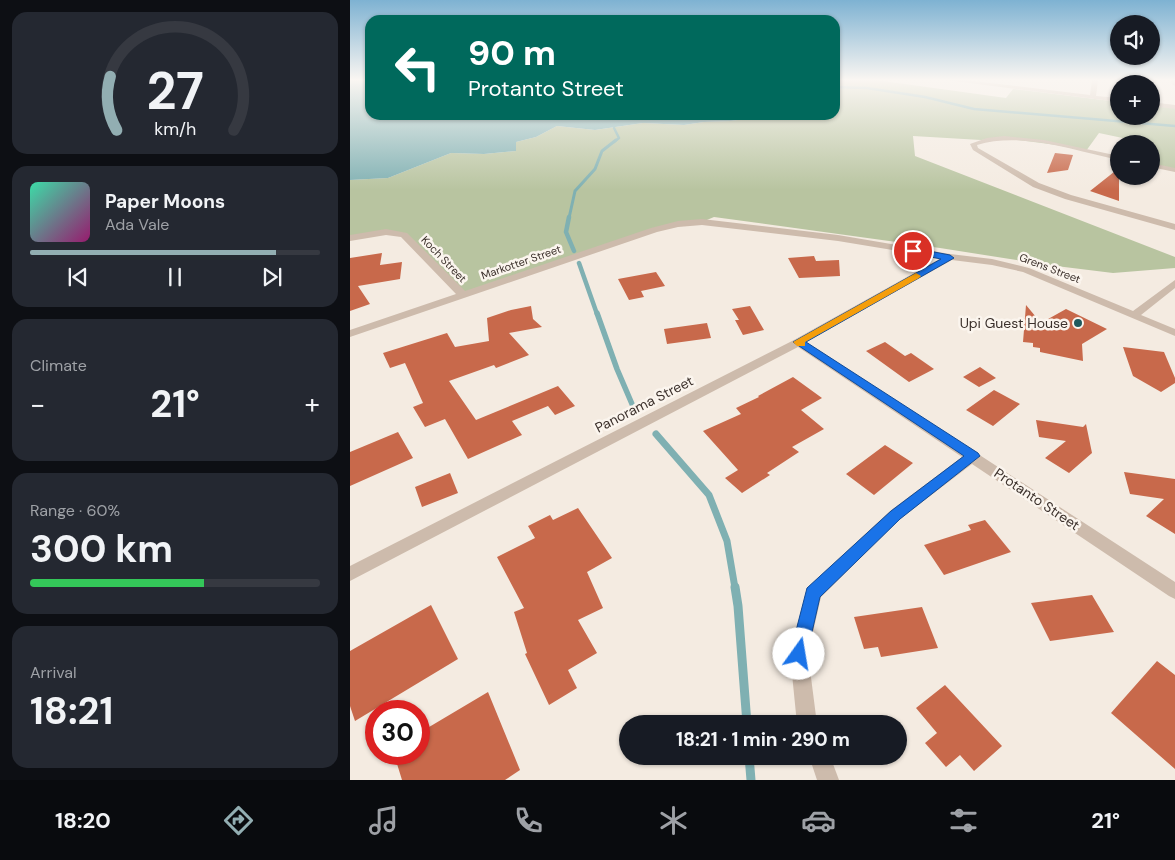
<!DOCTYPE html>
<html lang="en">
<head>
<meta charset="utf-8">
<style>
  :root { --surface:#171b24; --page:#242831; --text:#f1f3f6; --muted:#9ea1a6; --line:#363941; --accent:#92aeb2 }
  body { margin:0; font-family:"DM Sans",sans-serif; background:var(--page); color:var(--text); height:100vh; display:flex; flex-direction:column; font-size:19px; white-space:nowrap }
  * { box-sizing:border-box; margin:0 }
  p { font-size:16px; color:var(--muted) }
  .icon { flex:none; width:28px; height:28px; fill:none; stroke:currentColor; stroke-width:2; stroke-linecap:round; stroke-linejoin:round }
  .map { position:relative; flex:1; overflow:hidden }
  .details { display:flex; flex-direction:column; gap:12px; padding:12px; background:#0d0f14; width:350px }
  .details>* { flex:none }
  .guide { position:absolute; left:15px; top:15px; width:475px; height:105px; border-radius:15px; box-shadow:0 1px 4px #0004; background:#00695c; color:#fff; overflow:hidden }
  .controls { position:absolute; left:760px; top:15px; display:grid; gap:10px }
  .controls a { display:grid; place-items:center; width:50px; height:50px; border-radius:50%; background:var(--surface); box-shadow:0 1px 4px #0004; font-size:25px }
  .speed { position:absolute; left:15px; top:700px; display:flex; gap:10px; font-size:25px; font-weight:700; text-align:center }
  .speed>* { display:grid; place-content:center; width:65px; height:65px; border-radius:50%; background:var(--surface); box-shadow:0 1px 4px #0004; line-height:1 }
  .speed .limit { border:8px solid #d22; background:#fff; color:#111 }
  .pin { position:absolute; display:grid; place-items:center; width:42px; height:42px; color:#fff; margin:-21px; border:2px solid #fff; border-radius:50%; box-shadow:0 1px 5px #0007 }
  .me { position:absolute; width:55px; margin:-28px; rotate:13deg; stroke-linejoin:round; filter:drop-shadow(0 0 4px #0008) }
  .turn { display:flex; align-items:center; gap:18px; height:105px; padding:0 20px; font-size:22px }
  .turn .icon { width:65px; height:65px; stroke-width:2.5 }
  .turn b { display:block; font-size:35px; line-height:42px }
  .big { font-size:38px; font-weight:700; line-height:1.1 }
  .details .card { flex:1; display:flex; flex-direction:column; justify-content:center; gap:8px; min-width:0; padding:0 18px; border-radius:15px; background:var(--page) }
  .details .dial { align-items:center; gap:0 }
  .dial svg { height:130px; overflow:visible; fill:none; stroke:var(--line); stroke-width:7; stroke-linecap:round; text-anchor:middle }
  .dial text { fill:var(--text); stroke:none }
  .song { display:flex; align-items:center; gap:15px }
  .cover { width:60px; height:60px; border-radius:8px; background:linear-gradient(135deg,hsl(160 70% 55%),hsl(320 70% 35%)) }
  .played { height:5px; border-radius:2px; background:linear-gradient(90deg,var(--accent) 85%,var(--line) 85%) }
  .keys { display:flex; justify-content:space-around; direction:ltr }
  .heat { display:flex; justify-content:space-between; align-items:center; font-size:28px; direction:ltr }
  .charge { height:8px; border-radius:4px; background:linear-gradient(90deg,#34c759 60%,var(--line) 0) }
  .trip { position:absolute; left:269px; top:715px; width:288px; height:50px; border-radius:25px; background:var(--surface); box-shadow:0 1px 4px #0004; font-weight:700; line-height:50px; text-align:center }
  .menu { display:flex; height:80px; justify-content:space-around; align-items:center; background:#090b0e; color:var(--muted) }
  .menu .icon { width:35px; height:35px }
  .menu .on { color:var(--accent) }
  .menu b { font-size:22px; color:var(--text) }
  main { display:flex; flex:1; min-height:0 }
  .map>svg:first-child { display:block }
  .green { fill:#b8c4a0 }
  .water { fill:#7fb0b2 }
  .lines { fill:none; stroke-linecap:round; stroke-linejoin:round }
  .stream-far5 { stroke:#7fb0b2; stroke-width:2.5 }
  .stream-far4 { stroke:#7fb0b2; stroke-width:3 }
  .stream-far3 { stroke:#7fb0b2; stroke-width:4.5 }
  .stream-far2 { stroke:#7fb0b2; stroke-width:5.5 }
  .stream-far1 { stroke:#7fb0b2; stroke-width:7 }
  .stream { stroke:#7fb0b2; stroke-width:9 }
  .building { fill:#c8694b }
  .minor { fill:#cdbbac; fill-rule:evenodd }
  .route { fill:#1a73e8; stroke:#114b97 }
  .slow { fill:#f59e0b }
  .poi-dot { fill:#1f5a5e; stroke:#fbf5ee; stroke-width:2 }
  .labels { text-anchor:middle; stroke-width:5; stroke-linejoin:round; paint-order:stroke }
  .far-street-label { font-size:11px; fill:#3b302b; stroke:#fbf5ee }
  .poi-label { font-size:14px; fill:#3b302b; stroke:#fbf5ee; text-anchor:end }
  .street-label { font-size:14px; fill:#3b302b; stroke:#fbf5ee }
</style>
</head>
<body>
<main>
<section class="details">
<div class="card dial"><svg viewBox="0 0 100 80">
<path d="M14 69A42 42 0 1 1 86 69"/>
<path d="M14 69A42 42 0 0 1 10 36" stroke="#92aeb2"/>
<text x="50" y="56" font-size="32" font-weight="700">27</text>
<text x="50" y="72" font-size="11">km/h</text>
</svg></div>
<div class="card">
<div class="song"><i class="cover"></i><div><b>Paper Moons</b><p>Ada Vale</p></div></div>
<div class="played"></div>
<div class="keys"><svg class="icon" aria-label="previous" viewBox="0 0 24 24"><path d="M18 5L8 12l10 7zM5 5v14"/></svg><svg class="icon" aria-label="pause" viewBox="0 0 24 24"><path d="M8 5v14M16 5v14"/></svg><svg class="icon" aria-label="next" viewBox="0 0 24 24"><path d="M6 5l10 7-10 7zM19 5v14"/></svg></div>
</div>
<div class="card"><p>Climate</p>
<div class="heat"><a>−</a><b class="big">21°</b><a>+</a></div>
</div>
<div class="card"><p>Range · 60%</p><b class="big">300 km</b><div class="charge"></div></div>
<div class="card"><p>Arrival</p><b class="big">18:21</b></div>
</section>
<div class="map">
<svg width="825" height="780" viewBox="0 0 825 780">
  <rect width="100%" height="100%" fill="#f4ebe1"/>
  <path class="green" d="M485,80H526L656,98L663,89L769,102V116H801V105L825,108V170L801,165V144L749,133L736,151L707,145L652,138L631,140L563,136L565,156L825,257V268L763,273L698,265L590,248L364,217L352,222L328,224L114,296L54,235L36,232L0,238V180L38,178L101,153L134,154L166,151V142L186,137L207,126L245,130L293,123L334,125L354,122L381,121L418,115H485Z"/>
  <path class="water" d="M0,80H20V115H418L381,121L354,122L334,125L293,123L245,130L207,126L186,137L166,142V151L134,154L101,153L38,178L0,180Z"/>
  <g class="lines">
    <path class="stream-far5" d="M485,87L517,88L575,97L624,109L825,126
      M264,128L269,138L264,142"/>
    <path class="stream-far4" d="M219,218L225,191L245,169L252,151L266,140"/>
    <path class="stream-far3" d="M219,217L216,232L224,251
      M229,263L247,314"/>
    <path class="stream-far2" d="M247,313L267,369L285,411
      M306,434L307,435"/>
    <path class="stream-far1" d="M306,434L359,495L377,541L385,588"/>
    <path class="stream" d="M385,587L388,606L397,724
      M399,756L401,780"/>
  </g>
  <path class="building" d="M705,153L723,155L718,170L697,173Z
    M769,168V201L740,191Z
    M32,253L30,265L52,262L50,279L8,286L20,304L0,311V258Z
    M464,256L466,261L489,260L490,276L449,278L438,258Z
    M306,272L315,286L291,291L294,297L279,300L268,279Z
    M676,305L691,323L716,309L757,329L732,344L733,361L690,352V348L683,347V343L673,342Z
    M181,306L183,319L192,327L159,333L179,355L146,368L144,365L99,381L126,420L208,386L225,406L205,415L198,406L162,421L172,435L118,459L95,419L75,427L63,407L73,403L55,363L40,368L33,353L97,333L105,347L139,341L137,318L161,310Z
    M400,306L414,330L393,335L385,320H389L382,309Z
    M357,323L361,338L317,344L314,329Z
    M535,342L555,356L561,353L584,369L559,382L516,351Z
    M773,347L814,352L825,378V383L811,392L783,376Z
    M630,367L646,378L629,387L613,377Z
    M443,377L472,398L451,410L474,429L442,447L449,452L417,473L420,475L392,493L375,478L388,470L353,431L391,414L386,408L409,397L408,396Z
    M644,390L670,404L643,426L616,410Z
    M686,420L733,427L736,424L742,453L719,473L695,458L716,441L689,437Z
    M48,432L63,458L0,486V452Z
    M535,445L563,463L524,495L496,474Z
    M774,472L825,479V534L796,516L814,499L780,494Z
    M100,473L108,493L72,507L65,487Z
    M228,508L262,558L237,572L253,608L228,620L247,653L218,670L227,688L199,705L175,654L177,653L164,612L174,608L147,557L185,538L178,526L200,515L203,520Z
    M635,520L661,552L594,575L574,545L621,530L618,525Z
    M742,595L764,632L700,641L681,603Z
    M81,605L108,659L5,721L0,706V651Z
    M572,607L588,648L531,657L528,647L514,649L504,617Z
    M807,661L825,675V769L761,713Z
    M595,685L652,746L624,771L610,755L596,767L575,743L587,733L566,708Z
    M138,692L170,770L155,780H52L44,754H69V733Z"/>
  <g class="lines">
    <path class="minor" d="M596,80H615L740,95L742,80H748L746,96L769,98V102Z
      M821,80H825V86L822,84Z
      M801,102L825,105V109L801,106Z
      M654,136L694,140L769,156V160C725,151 672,131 627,145L628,148L689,183L721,195L825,224V230L715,199L683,187L623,150L620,144L637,138Z
      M801,163L825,168V172L801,167Z
      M352,219L488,235L600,254L642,259L679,268L783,311L825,280V288L791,315L825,329V336L673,272L642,265L602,260L456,342L825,582V599L819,596L622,464L550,519L471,597L458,654L467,724H447L440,654L457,588L540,511L612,457L448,347L0,581V566L444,340L591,258L488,241L352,225L328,227L307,232L0,337V330L106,294L51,237L36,235L0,241V235L36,229L57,233L115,291L301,228L328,221Z
      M459,756H480L489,780H467Z"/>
  </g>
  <linearGradient id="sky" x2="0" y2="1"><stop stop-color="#7eb2d2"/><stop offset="0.42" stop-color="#faf6f2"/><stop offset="1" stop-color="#faf6f2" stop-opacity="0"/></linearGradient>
  <rect width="825" height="190" fill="url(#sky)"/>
  <path class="route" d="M563,248L600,255L604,258L456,342L628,453L630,456L550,519L470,597L457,654L455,659L449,662L443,659L440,654L457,588L541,511L614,456L443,342L591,259L560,253L558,251Z"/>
  <path class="slow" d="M566,273L571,276L569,278L455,342V346H447L443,342Z"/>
  <circle class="poi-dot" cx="728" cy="323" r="5"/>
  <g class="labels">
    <g class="far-street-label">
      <text transform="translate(94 259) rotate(46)" y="4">Koch Street</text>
      <text transform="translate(171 262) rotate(-19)" y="4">Markotter Street</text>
      <text transform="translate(700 268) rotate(21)" y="4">Grens Street</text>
    </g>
    <g class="poi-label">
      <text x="718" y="328">Upi Guest House</text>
    </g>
    <g class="street-label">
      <text transform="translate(294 404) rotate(-27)" y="5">Panorama Street</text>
      <text transform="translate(687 499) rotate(34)" y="5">Protanto Street</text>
    </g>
  </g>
</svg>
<div class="controls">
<a><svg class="icon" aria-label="sound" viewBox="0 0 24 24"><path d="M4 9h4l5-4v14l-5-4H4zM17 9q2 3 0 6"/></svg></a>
<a>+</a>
<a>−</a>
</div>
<div class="speed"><div class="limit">30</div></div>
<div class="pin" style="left:563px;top:251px;background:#d93025"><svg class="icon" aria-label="arrive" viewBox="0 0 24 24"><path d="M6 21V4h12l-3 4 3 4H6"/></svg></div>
<svg class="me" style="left:449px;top:654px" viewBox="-20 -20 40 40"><circle r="19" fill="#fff"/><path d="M0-13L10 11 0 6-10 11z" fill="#1a73e8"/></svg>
<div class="trip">18:21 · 1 min · 290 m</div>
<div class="guide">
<div class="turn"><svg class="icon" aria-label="left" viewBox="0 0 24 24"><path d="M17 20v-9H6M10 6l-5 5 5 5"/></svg><div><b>90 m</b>Protanto Street</div></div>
</div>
</div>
</main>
<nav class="menu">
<b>18:20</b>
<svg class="icon on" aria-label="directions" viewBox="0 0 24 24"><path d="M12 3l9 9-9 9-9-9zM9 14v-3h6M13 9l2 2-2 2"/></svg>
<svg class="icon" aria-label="music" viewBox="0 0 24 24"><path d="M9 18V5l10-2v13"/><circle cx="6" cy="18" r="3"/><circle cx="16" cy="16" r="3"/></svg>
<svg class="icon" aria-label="phone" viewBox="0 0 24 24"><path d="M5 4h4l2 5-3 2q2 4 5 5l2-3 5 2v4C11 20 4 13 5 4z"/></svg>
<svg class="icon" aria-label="climate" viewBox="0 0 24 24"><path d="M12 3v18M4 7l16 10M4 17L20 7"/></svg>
<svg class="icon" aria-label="car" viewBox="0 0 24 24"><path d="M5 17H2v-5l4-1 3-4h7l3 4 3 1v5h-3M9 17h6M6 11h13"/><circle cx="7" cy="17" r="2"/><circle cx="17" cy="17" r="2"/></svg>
<svg class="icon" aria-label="filters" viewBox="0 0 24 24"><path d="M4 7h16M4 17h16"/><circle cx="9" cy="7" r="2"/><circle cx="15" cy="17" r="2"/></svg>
<b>21°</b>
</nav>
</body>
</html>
